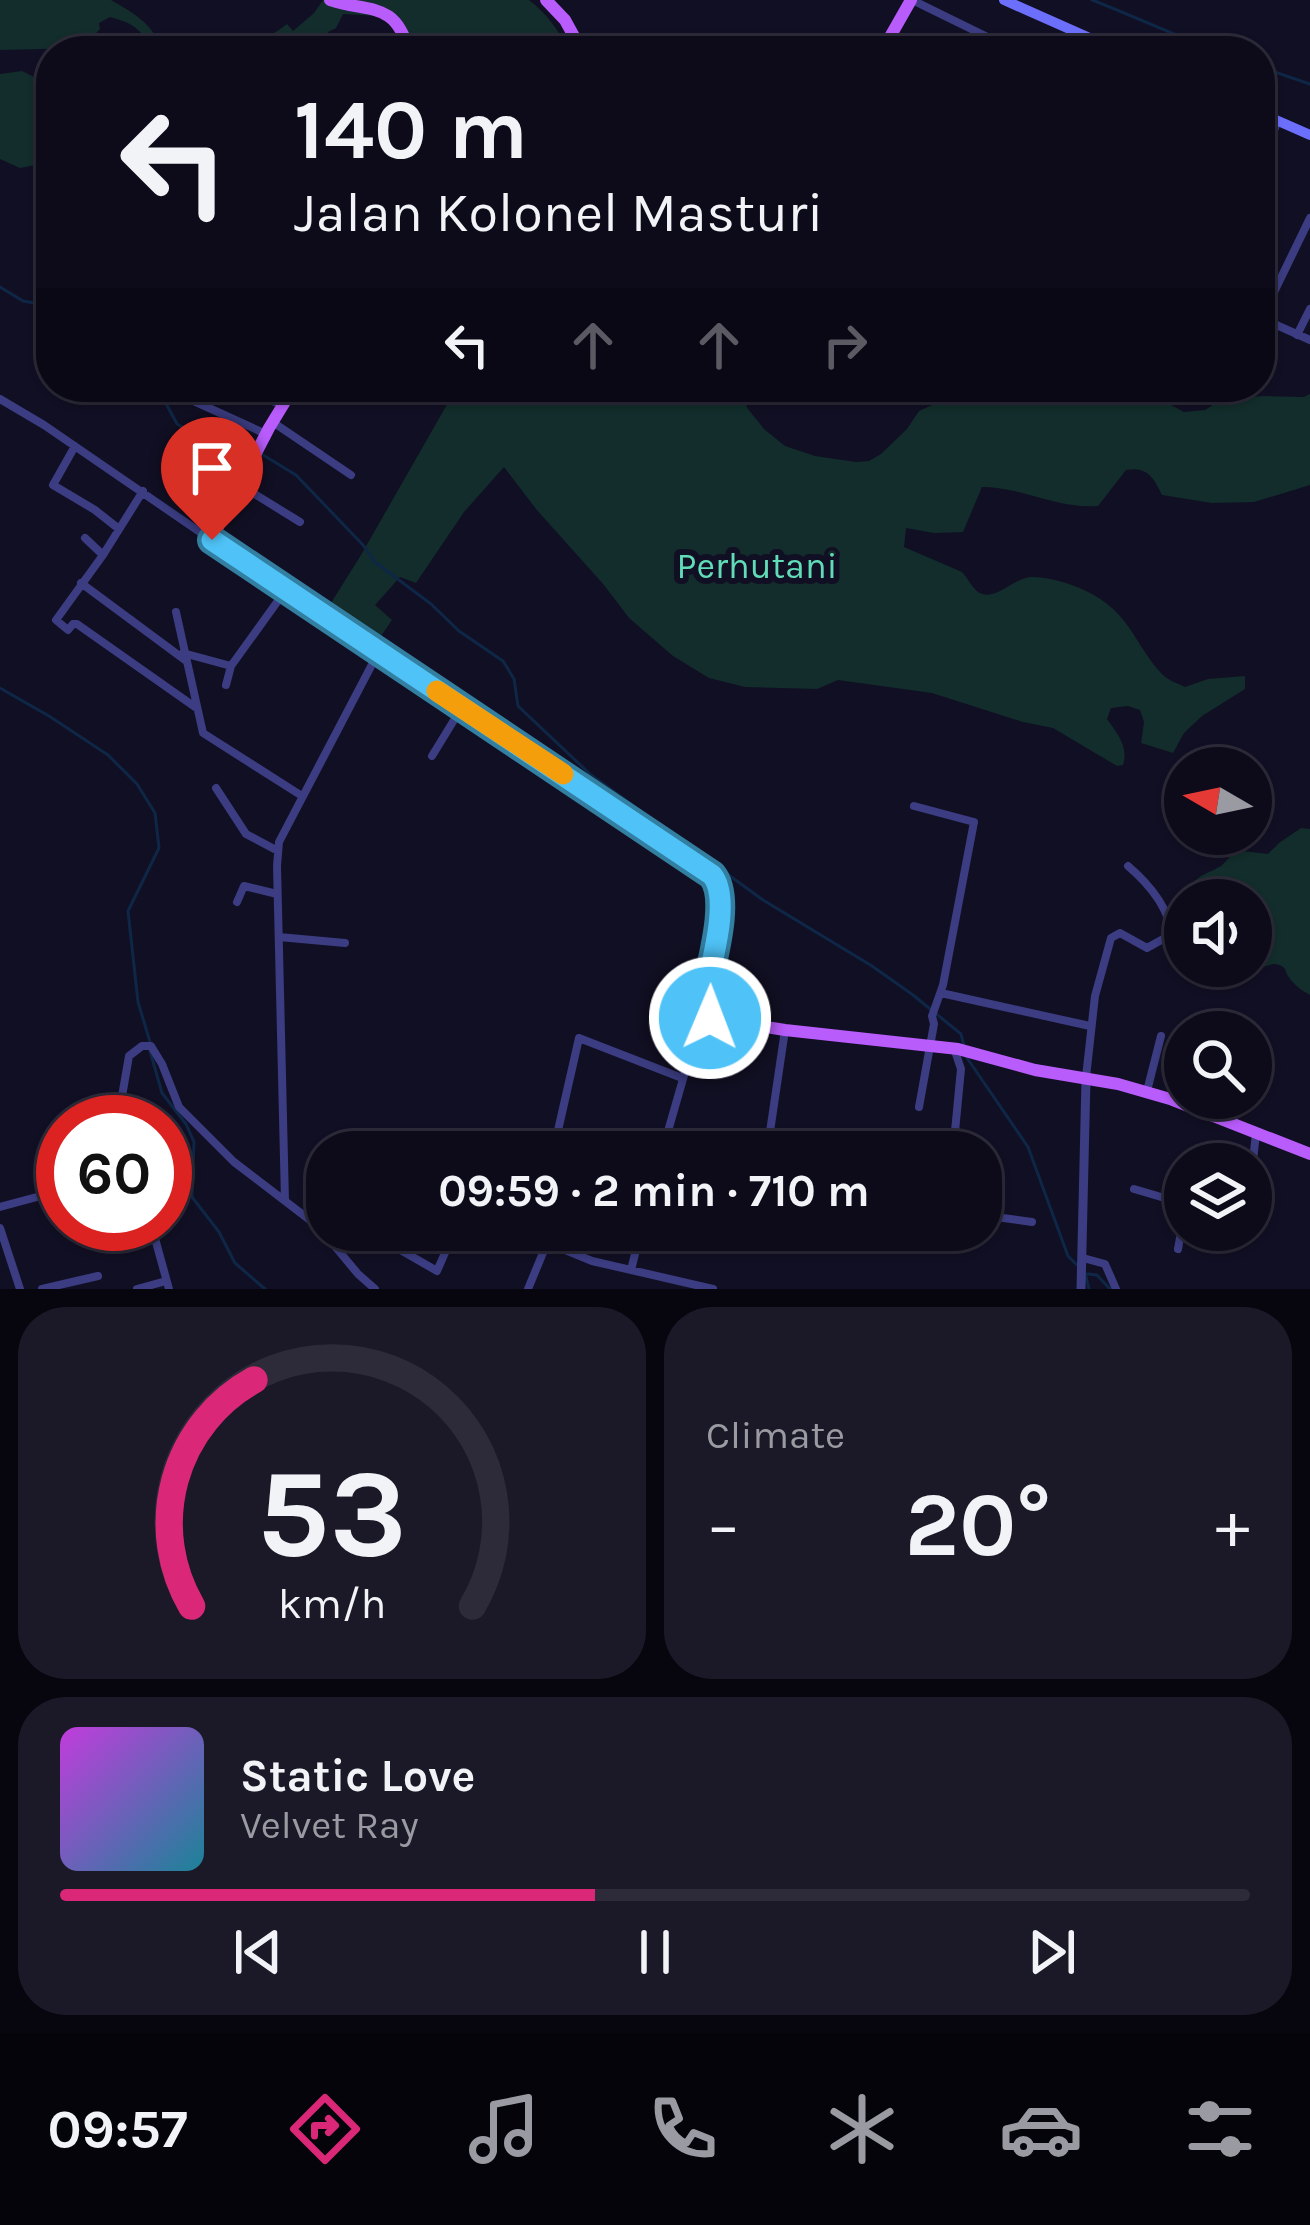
<!DOCTYPE html>
<html lang="en">
<head>
<meta charset="utf-8">
<style>
  :root { --surface:#0d0b1a; --page:#1b1927; --text:#f1f3f6; --muted:#9a9ba2; --line:#2d2b39; --accent:#db2777 }
  body { margin:0; font-family:Karla,sans-serif; background:var(--page); color:var(--text); height:100vh; display:flex; flex-direction:column; font-size:45px; white-space:nowrap }
  * { box-sizing:border-box; margin:0 }
  p { font-size:39px; color:var(--muted) }
  .icon { flex:none; width:66px; height:66px; fill:none; stroke:currentColor; stroke-width:2; stroke-linecap:round; stroke-linejoin:round }
  .map { position:relative; height:1289px; overflow:hidden }
  .sheet { display:flex; flex-direction:column; gap:18px; padding:18px; background:#07060e; flex:1 }
  .sheet>* { flex:none }
  .banner { position:absolute; left:36px; top:36px; width:1239px; height:366px; border-radius:48px; box-shadow:0 3px 9px #0004,0 0 0 3px var(--line); background:#0d0b1a; color:var(--text); overflow:hidden }
  .needle { width:78px; rotate:279deg }
  .fabs { position:absolute; left:1164px; top:747px; display:grid; gap:24px }
  .fabs a { display:grid; place-items:center; width:108px; height:108px; border-radius:50%; background:var(--surface); box-shadow:0 3px 9px #0004,0 0 0 3px var(--line); font-size:60px }
  .speed { position:absolute; left:36px; top:1095px; display:flex; gap:24px; font-size:60px; font-weight:700; text-align:center }
  .speed>* { display:grid; place-content:center; width:156px; height:156px; border-radius:50%; background:var(--surface); box-shadow:0 3px 9px #0004,0 0 0 3px var(--line); line-height:1 }
  .speed .limit { border:18px solid #d22; background:#fff; color:#111 }
  .pin { position:absolute; display:grid; place-items:center; width:102px; height:102px; color:#fff; margin:-123px -51px; border-radius:50% 50% 50% 0; rotate:-45deg; box-shadow:0 0 12px #0007 }
  .pin .icon { rotate:45deg }
  .me { position:absolute; width:132px; margin:-66px; rotate:1deg; stroke-linejoin:round; filter:drop-shadow(0 0 9px #0008) }
  .turn { display:flex; align-items:center; gap:42px; height:252px; padding:0 60px; font-size:54px }
  .turn .icon { width:156px; height:156px; stroke-width:2.5 }
  .turn b { display:block; font-size:84px; line-height:102px }
  .lanes { display:flex; align-items:center; height:114px; padding:0 60px; background:#0003; justify-content:center; gap:60px; direction:ltr }
  .lanes .off { opacity:.35 }
  .big { font-size:90px; font-weight:700; line-height:1.1 }
  .sheet .card { flex:1; display:flex; flex-direction:column; justify-content:center; gap:18px; min-width:0; padding:0 42px; border-radius:48px; background:var(--page) }
  .sheet .dial { align-items:center; gap:0 }
  .dial svg { height:312px; overflow:visible; fill:none; stroke:var(--line); stroke-width:7; stroke-linecap:round; text-anchor:middle }
  .dial text { fill:var(--text); stroke:none }
  .song { display:flex; align-items:center; gap:36px }
  .cover { width:144px; height:144px; border-radius:18px; background:linear-gradient(135deg,hsl(290 70% 55%),hsl(190 70% 35%)) }
  .played { height:12px; border-radius:6px; background:linear-gradient(90deg,var(--accent) 45%,var(--line) 45%) }
  .keys { display:flex; justify-content:space-around; direction:ltr }
  .heat { display:flex; justify-content:space-between; align-items:center; font-size:66px; direction:ltr }
  .sheet .tiles { flex:1; display:grid; gap:18px; grid-template-columns:1fr 1fr }
  .card:last-child { grid-column:span 2 }
  .trip { position:absolute; left:306px; top:1131px; width:696px; height:120px; border-radius:48px; background:var(--surface); box-shadow:0 3px 9px #0004,0 0 0 3px var(--line); font-weight:700; line-height:120px; text-align:center }
  .tabs { display:flex; height:192px; justify-content:space-around; align-items:center; background:#05040a; color:var(--muted) }
  .tabs .icon { width:84px; height:84px }
  .tabs .current { color:var(--accent) }
  .tabs b { font-size:54px; color:var(--text) }
  .map>svg:first-child { display:block }
  .green { fill:#122d2b }
  .lines { fill:none; stroke-linecap:round; stroke-linejoin:round }
  .stream { stroke:#0f2747; stroke-width:3 }
  .minor { stroke:#3b3c81; stroke-width:8 }
  .tertiary { stroke:#3b3c81; stroke-width:9 }
  .secondary { stroke:#6c6ffb; stroke-width:10 }
  .primary { stroke:#b85cfb; stroke-width:12 }
  .route-casing { stroke:#337fa1; stroke-width:30 }
  .route { stroke:#4fc3f7; stroke-width:21 }
  .slow { stroke:#f59e0b; stroke-width:21 }
  .labels { text-anchor:middle; stroke-width:12; stroke-linejoin:round; paint-order:stroke }
  .park-label { font-size:36px; fill:#60dcb7; stroke:#110f23 }
</style>
</head>
<body>
<div class="map">
<svg width="1310" height="1289" viewBox="0 0 1310 1289">
  <rect width="100%" height="100%" fill="#110f23"/>
  <path class="green" d="M111,0C132,12 152,23 160,46L171,48L184,43L183,48L197,51H151C143,29 132,23 110,17L99,23L100,29L82,48L0,50V0Z
    M323,0H529C546,13 560,31 568,51H419L410,40L378,16L343,14L336,28L328,32L326,36L330,48C348,40 368,40 384,51H221C244,46 269,39 287,24L293,31L314,13Z
    M22,71L44,82L51,80V162L20,168L0,159V74Z
    M457,387H737L748,409L764,429L785,446L815,456L856,462L869,461L881,454L907,429L919,411L950,397L998,398L1031,391L1069,396L1093,387H1138L1184,412L1205,410L1222,399L1263,396L1304,397L1310,394V485L1254,502L1212,503L1162,495C1154,478 1147,466 1126,470L1098,506C1057,509 1022,487 982,487L963,532L934,533L906,528L904,547L962,572C967,577 974,591 980,593C996,601 1014,578 1031,577C1048,577 1070,583 1086,591C1130,612 1133,642 1161,673C1167,680 1177,683 1185,687L1208,679L1245,676V689L1202,716L1184,733L1173,753L1141,743L1144,722L1140,710L1128,706L1111,708L1107,719C1117,733 1129,747 1123,765L1117,766L1053,728L1023,722L932,693L838,680L817,689L745,687L709,678L673,656L629,618L604,585L536,509L504,467L464,512L416,583L400,577L375,605L392,620L375,645L326,611L361,555Z
    M1301,828L1310,829V995C1301,990 1294,985 1288,976C1286,973 1286,969 1283,967C1267,955 1255,984 1229,966H1251V900H1186C1190,877 1203,876 1221,866C1226,862 1231,855 1235,850L1268,854L1279,843Z"/>
  <g class="lines">
    <path class="stream" d="M1092,0C1134,16 1175,36 1218,51
      M1260,67L1310,84
      M0,287L23,301L51,306
      M157,387L177,424L196,435L253,453
      M263,455L296,475L363,545L375,562L431,604L459,631L503,661L514,679L518,706L591,775L763,900L872,966L913,995L961,1034L964,1046
      M0,688L49,716L108,755L137,784L155,813L159,848L128,911L138,1002L150,1042
      M150,1051L162,1093L186,1124L194,1142L192,1197L219,1232L235,1263L265,1289
      M965,1055L1028,1147L1068,1256L1078,1266
      M1085,1273L1089,1289
      M1088,1274L1097,1275L1110,1289"/>
    <path class="minor" d="M912,0L1016,51
      M1260,161L1278,121
      M1260,285L1273,292
      M1261,318L1310,340
      M1260,321L1310,218
      M1297,335L1310,309
      M239,387L282,405
      M187,398L266,434
      M0,399L44,425L210,539
      M274,423L351,475
      M75,446L53,485L95,510L119,529
      M240,485L300,522
      M85,538L103,555L143,491
      M103,555L56,620L68,630L73,624H77L195,707
      M81,583L185,660
      M176,612L203,733L302,796
      M183,653L231,666
      M226,685L231,666L285,591
      M432,756L462,707
      M216,788L246,834L278,851
      M914,806L974,822L943,985L932,1016L934,1024L919,1107
      M237,902L244,886L277,894
      M279,937L345,943
      M941,993L1090,1026
      M1251,1035L1252,1025
      M1086,1077L1095,996L1111,938L1120,933L1147,948L1172,934C1168,906 1149,884 1128,866
      M1147,1091L1161,1036
      M1170,1098L1185,1060
      M1221,1117L1229,1098
      M123,1122L121,1102L129,1056L142,1046H151L162,1064L179,1107L234,1162L319,1227L358,1274L375,1289
      M554,1148L579,1038L682,1078
      M662,1152L702,1013
      M767,1152L785,1030
      M953,1152L961,1069L954,1048
      M1251,1179L1256,1133
      M1134,1189L1185,1204
      M285,1201L277,866L279,842L378,653
      M0,1207L63,1190
      M981,1215L1032,1222
      M151,1224L169,1289
      M0,1228L20,1289
      M500,1230L526,1239L536,1238
      M537,1230L536,1238L592,1261L713,1289
      M385,1241L437,1271L455,1230
      M1178,1249L1185,1210
      M1083,1258L1105,1264L1116,1289
      M631,1270L641,1230
      M42,1289L98,1276
      M137,1289L166,1281
      M528,1289L547,1243"/>
    <path class="tertiary" d="M1081,1289L1086,1079"/>
    <path class="secondary" d="M1004,0L1119,51
      M1260,113L1310,135"/>
    <path class="primary" d="M330,0C369,13 395,0 409,51
      M546,0L565,20L582,51
      M882,51L911,0
      M294,387L269,428L211,540L712,875C733,900 708,973 703,1005V1011L710,1018L785,1030L958,1049L1035,1070L1118,1084L1170,1099L1310,1154"/>
  </g>
  <g class="lines">
    <defs>
      <path id="route" d="M212,540L712,875C733,900 708,973 703,1005V1012L710,1018"/>
    </defs>
    <use href="#route" class="route-casing"/>
    <use href="#route" class="route"/>
    <path class="slow" d="M437,691L563,774"/>
  </g>
  <g class="labels">
    <g class="park-label">
      <text x="757" y="578">Perhutani</text>
    </g>
  </g>
</svg>
<div class="fabs">
<a><svg class="needle" viewBox="-14 -14 28 28"><path d="M0-13l5 13h-10z" fill="#e53935"/><path d="M0 13l5-13h-10z" fill="#9a9ba2"/></svg></a>
<a><svg class="icon" aria-label="sound" viewBox="0 0 24 24"><path d="M4 9h4l5-4v14l-5-4H4zM17 9q2 3 0 6"/></svg></a>
<a><svg class="icon" aria-label="search" viewBox="0 0 24 24"><circle cx="10" cy="10" r="6"/><path d="M15 15l6 6"/></svg></a>
<a><svg class="icon" aria-label="layers" viewBox="0 0 24 24"><path d="M12 4l9 5-9 5-9-5zM3 14l9 5 9-5"/></svg></a>
</div>
<div class="speed"><div class="limit">60</div></div>
<div class="pin" style="left:212px;top:540px;background:#d93025"><svg class="icon" aria-label="arrive" viewBox="0 0 24 24"><path d="M6 21V4h12l-3 4 3 4H6"/></svg></div>
<svg class="me" style="left:710px;top:1018px" viewBox="-20 -20 40 40"><circle r="17" fill="#4fc3f7" stroke="#fff" stroke-width="3"/><path d="M0-11L8 9 0 5-8 9z" fill="#fff"/></svg>
<div class="trip">09:59 · 2 min · 710 m</div>
<div class="banner">
<div class="turn"><svg class="icon" aria-label="left" viewBox="0 0 24 24"><path d="M17 20v-9H6M10 6l-5 5 5 5"/></svg><div><b>140 m</b>Jalan Kolonel Masturi</div></div>
<div class="lanes"><svg class="icon" aria-label="left" viewBox="0 0 24 24"><path d="M17 20v-9H6M10 6l-5 5 5 5"/></svg><svg class="icon off" aria-label="ahead" viewBox="0 0 24 24"><path d="M12 20V5M6 11l6-6 6 6"/></svg><svg class="icon off" aria-label="ahead" viewBox="0 0 24 24"><path d="M12 20V5M6 11l6-6 6 6"/></svg><svg class="icon off" aria-label="right" viewBox="0 0 24 24"><path d="M7 20v-9h11M14 6l5 5-5 5"/></svg></div>
</div>
</div>
<section class="sheet">
<div class="tiles">
<div class="card dial"><svg viewBox="0 0 100 80">
<path d="M14 69A42 42 0 1 1 86 69"/>
<path d="M14 69A42 42 0 0 1 30 11" stroke="#db2777"/>
<text x="50" y="56" font-size="32" font-weight="700">53</text>
<text x="50" y="72" font-size="11">km/h</text>
</svg></div>
<div class="card"><p>Climate</p>
<div class="heat"><a>−</a><b class="big">20°</b><a>+</a></div>
</div>
<div class="card">
<div class="song"><i class="cover"></i><div><b>Static Love</b><p>Velvet Ray</p></div></div>
<div class="played"></div>
<div class="keys"><svg class="icon" aria-label="previous" viewBox="0 0 24 24"><path d="M18 5L8 12l10 7zM5 5v14"/></svg><svg class="icon" aria-label="pause" viewBox="0 0 24 24"><path d="M8 5v14M16 5v14"/></svg><svg class="icon" aria-label="next" viewBox="0 0 24 24"><path d="M6 5l10 7-10 7zM19 5v14"/></svg></div>
</div>
</div>
</section>
<nav class="tabs">
<b>09:57</b>
<svg class="icon current" aria-label="directions" viewBox="0 0 24 24"><path d="M12 3l9 9-9 9-9-9zM9 14v-3h6M13 9l2 2-2 2"/></svg>
<svg class="icon" aria-label="music" viewBox="0 0 24 24"><path d="M9 18V5l10-2v13"/><circle cx="6" cy="18" r="3"/><circle cx="16" cy="16" r="3"/></svg>
<svg class="icon" aria-label="phone" viewBox="0 0 24 24"><path d="M5 4h4l2 5-3 2q2 4 5 5l2-3 5 2v4C11 20 4 13 5 4z"/></svg>
<svg class="icon" aria-label="climate" viewBox="0 0 24 24"><path d="M12 3v18M4 7l16 10M4 17L20 7"/></svg>
<svg class="icon" aria-label="car" viewBox="0 0 24 24"><path d="M5 17H2v-5l4-1 3-4h7l3 4 3 1v5h-3M9 17h6M6 11h13"/><circle cx="7" cy="17" r="2"/><circle cx="17" cy="17" r="2"/></svg>
<svg class="icon" aria-label="filters" viewBox="0 0 24 24"><path d="M4 7h16M4 17h16"/><circle cx="9" cy="7" r="2"/><circle cx="15" cy="17" r="2"/></svg>
</nav>
</body>
</html>
